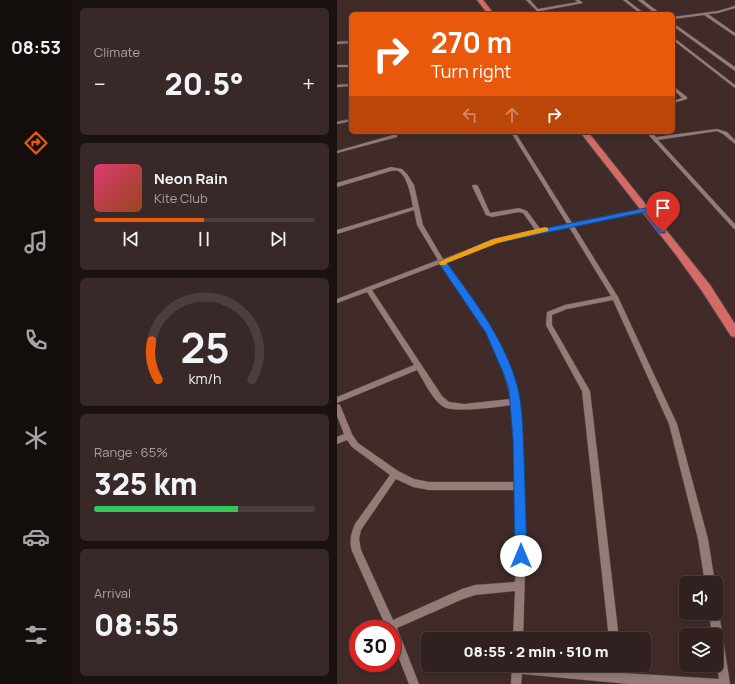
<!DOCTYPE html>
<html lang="en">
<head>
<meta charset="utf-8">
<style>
  :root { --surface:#30201f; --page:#382828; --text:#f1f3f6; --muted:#a8a3a4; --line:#4b3e3d; --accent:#ea580c }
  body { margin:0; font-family:Manrope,sans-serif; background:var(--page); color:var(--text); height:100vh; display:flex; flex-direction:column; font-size:15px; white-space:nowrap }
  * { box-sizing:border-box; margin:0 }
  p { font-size:13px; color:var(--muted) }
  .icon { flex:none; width:22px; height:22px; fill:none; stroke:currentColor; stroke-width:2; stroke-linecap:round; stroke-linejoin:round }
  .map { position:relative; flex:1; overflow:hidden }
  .details { display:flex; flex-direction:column; gap:8px; padding:8px; background:#1a1211; width:265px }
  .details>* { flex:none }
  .guide { position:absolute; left:12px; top:12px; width:326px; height:122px; border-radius:6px; box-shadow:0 2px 6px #0003,0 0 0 1px var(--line); background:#ea580c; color:#fff; overflow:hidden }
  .controls { position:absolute; left:342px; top:576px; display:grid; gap:8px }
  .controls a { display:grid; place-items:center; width:44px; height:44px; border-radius:6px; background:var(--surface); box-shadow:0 2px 6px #0003,0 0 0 1px var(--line); font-size:20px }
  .speed { position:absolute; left:12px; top:620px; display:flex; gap:8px; font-size:20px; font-weight:700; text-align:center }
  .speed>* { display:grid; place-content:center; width:52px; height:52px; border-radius:50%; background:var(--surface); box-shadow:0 2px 6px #0003,0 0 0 1px var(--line); line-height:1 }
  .speed .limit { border:6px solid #d22; background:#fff; color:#111 }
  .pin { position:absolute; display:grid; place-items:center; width:34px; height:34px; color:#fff; margin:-41px -17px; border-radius:50% 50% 50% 0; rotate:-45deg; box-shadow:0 0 4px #0007 }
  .pin .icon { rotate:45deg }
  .me { position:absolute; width:44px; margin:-22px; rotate:0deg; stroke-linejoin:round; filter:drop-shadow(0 0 3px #0008) }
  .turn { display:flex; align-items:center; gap:14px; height:84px; padding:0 16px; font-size:18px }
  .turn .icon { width:52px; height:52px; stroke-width:2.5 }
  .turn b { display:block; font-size:28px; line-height:34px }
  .lanes { display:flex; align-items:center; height:38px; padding:0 16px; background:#0003; justify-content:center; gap:20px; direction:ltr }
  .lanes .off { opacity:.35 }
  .big { font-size:30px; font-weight:800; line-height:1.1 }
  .details .widget { flex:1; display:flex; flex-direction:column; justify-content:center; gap:6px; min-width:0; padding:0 14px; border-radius:6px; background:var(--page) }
  .details .dial { align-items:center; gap:0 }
  .dial svg { height:104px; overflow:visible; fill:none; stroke:var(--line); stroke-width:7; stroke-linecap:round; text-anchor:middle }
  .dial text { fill:var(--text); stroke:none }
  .song { display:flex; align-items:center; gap:12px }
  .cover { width:48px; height:48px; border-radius:6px; background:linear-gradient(135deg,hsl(340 70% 55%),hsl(20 70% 35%)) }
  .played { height:4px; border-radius:2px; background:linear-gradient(90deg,var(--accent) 50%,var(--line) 50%) }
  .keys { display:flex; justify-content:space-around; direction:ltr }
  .heat { display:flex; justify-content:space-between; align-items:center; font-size:22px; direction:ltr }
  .charge { height:6px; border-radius:3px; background:linear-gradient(90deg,#34c759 65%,var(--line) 0) }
  .trip { position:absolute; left:84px; top:632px; width:230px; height:40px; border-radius:6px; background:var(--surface); box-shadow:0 2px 6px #0003,0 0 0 1px var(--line); font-weight:800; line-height:40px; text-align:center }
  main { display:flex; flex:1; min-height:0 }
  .tabs { display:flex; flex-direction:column; width:72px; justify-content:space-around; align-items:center; background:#130d0c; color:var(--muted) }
  .tabs .icon { width:28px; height:28px }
  .tabs .active { color:var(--accent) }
  .tabs b { font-size:18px; color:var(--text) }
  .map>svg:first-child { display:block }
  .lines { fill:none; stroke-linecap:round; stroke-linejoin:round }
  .minor-casing { stroke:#5a4947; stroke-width:1 }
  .tertiary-casing { stroke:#5a4947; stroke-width:1 }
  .trunk-casing { stroke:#5a4947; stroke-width:2 }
  .minor { fill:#947b78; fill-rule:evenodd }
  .tertiary { fill:#947b78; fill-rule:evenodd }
  .trunk { fill:#d46b66; fill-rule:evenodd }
  .route { fill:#1a73e8; stroke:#114b97 }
  .slow { fill:#f59e0b }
</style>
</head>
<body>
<main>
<nav class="tabs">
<b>08:53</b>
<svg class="icon active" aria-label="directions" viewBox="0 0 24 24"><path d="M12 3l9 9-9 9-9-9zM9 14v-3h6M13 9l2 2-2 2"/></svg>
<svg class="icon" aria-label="music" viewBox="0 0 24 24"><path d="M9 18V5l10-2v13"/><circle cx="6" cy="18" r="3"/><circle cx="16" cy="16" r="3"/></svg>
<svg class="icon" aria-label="phone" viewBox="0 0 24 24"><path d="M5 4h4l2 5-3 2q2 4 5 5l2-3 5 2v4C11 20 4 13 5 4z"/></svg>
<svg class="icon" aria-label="climate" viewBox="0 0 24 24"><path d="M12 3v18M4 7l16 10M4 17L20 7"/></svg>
<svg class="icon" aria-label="car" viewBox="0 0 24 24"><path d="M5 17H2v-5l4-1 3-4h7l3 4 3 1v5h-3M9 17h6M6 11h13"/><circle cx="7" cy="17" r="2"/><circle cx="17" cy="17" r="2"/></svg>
<svg class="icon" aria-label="filters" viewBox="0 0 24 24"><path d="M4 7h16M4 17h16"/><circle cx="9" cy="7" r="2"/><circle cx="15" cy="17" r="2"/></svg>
</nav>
<section class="details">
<div class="widget"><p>Climate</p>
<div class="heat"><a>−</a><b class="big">20.5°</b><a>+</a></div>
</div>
<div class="widget">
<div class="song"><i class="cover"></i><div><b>Neon Rain</b><p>Kite Club</p></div></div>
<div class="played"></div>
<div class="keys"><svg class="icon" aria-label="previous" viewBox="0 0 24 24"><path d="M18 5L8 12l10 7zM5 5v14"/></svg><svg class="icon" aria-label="pause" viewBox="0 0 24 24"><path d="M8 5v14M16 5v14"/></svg><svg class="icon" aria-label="next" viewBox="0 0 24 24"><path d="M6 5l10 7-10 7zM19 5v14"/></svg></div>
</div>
<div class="widget dial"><svg viewBox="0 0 100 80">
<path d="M14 69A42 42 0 1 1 86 69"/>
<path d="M14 69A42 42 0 0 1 9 39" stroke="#ea580c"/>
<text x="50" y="56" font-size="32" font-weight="700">25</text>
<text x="50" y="72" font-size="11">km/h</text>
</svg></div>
<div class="widget"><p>Range · 65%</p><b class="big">325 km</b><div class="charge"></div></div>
<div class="widget"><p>Arrival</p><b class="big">08:55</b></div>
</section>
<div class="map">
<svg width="398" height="684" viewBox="0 0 398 684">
  <rect width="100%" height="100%" fill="#402b29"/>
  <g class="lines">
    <defs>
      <path id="minor" d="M189,0H193L201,9L241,2L238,0H242L246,3L203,11L205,13L203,14Z
        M286,0H290L308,14H304Z
        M398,6V8L381,13L371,14L398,33V36L367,15L336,19V17L381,11Z
        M336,37L398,85V88L336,40Z
        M14,41V43L0,44V42Z
        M0,65H14V67H0Z
        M14,84V86L0,87V85Z
        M336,86L350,97V99L336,103V101L345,98L336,89Z
        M14,119V121L0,124V122Z
        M380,129L390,132L398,140V144L386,134L380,131L321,140L398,224V229L396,228L309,132H314L319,137Z
        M56,132H60V137L0,153V151L56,135Z
        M174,132H178L235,223L309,208L312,210L309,212L237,226L281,297L340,424L371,539L378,583H368L361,539L332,424L276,300L230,309L215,315V325L253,391L282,639H272L245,391L209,325L210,312L228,305L274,296L232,227L160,242L108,262L148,317L157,333L176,377L183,402L182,416L185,439L189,541L186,639H176L178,591L138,595L126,599L60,628L82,684H72L55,641V629H50L15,551C12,541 14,533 18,524L53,475L15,447L10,440L0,444V437L7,434L0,416V404L3,405L15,434L21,443L61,471L77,479L92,482H178L177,439L174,416L175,405C161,407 118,413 107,407C96,401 87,381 80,370L0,403V397L77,365L30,292L0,303V299L101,260L80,225L77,210L0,234V230L76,207C74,197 71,176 61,171C59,170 56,171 54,171L0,187V183L54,167L65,169L70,174L77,185L86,225L106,259L156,240L199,231L186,213L182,212L155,217L149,215L135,186L136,185H140L141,186L153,213L182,208L190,211L204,230L230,224ZM103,264C118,285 139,310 150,333C161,354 168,377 174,399L127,404L112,402L105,396L35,290ZM59,479L76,487L92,490H178L179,541L178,582L138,585L125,589L56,620L24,550L22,539L24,530Z
        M379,609L382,613L393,684H292L185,674L184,684H174L175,665H203L275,672L274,665H284L286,673L382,679L379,660V635H375L372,613H379Z"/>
      <path id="tertiary" d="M301,0H306L324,14H319Z
        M336,23L398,67V71L336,26Z"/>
      <path id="trunk" d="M140,0H146L157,14H151Z
        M243,132H251L373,285L398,324V337L394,336L365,291L339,255Z"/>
    </defs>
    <use href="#minor" class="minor-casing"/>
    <use href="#tertiary" class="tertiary-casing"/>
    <use href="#trunk" class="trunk-casing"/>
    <use href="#minor" class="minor"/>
    <use href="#tertiary" class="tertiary"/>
    <use href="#trunk" class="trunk"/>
  </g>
  <path class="route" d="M309,208H311L328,230V233H323L307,212L160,243L110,263C138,302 169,341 181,389C186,410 186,437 187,459C188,491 189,524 190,556L188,560L184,562L180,560L178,556L176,439L172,390L168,377L149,333L101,262L156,239Z"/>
  <path class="slow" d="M208,227L211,228V231L161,243L110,263L109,265H103L101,262L156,239Z"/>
</svg>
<div class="controls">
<a><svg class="icon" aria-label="sound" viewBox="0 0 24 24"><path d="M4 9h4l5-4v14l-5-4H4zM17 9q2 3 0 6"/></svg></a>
<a><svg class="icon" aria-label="layers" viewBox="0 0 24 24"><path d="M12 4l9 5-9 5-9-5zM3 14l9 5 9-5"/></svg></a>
</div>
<div class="speed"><div class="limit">30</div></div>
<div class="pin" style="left:326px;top:232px;background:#d93025"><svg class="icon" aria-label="arrive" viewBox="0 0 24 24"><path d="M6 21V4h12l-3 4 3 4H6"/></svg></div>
<svg class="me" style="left:184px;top:556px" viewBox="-20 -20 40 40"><circle r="19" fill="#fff"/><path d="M0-13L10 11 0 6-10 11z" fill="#1a73e8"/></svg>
<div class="trip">08:55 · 2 min · 510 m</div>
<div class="guide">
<div class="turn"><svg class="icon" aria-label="right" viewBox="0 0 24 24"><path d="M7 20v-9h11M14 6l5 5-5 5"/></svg><div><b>270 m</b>Turn right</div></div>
<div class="lanes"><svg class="icon off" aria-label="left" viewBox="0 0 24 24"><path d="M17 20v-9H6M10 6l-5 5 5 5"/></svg><svg class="icon off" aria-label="ahead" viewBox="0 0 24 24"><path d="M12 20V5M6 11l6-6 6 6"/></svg><svg class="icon" aria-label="right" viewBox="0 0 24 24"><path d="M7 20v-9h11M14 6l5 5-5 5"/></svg></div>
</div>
</div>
</main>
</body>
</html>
